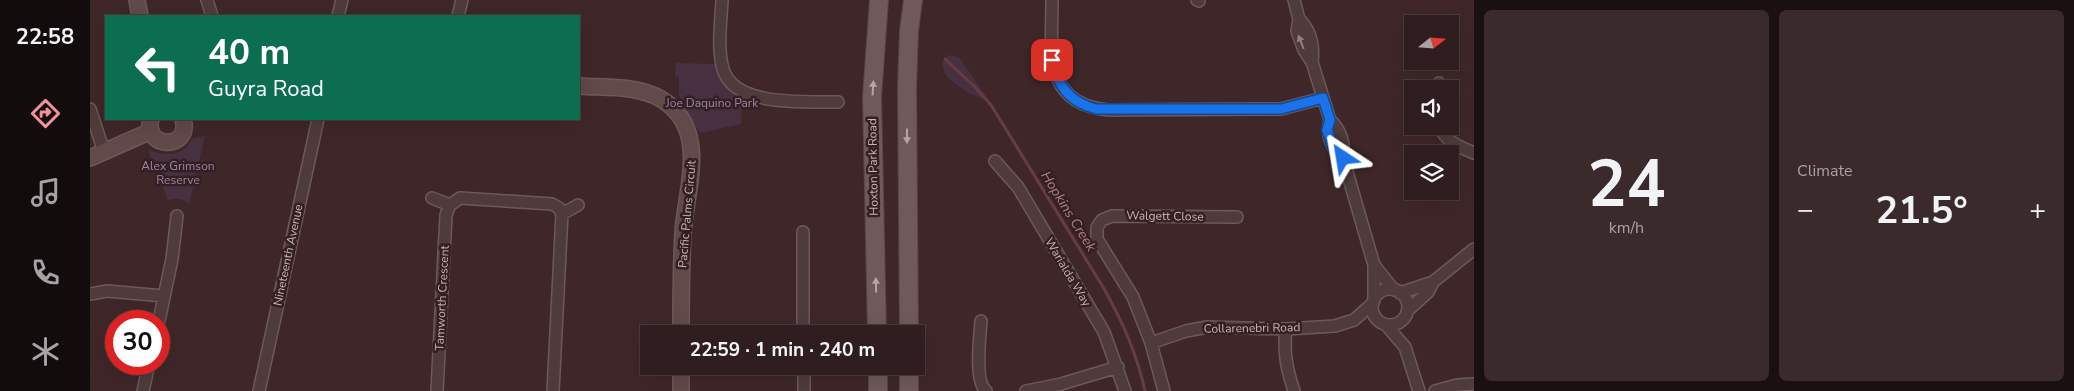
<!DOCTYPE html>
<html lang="en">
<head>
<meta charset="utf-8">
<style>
  :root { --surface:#2f1d1f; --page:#3b2a2c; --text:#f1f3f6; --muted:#a7a2a4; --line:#4a3b3d; --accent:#f39298 }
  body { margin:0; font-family:"Nunito Sans",sans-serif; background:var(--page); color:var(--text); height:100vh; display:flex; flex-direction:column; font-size:19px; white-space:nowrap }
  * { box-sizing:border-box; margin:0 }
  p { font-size:16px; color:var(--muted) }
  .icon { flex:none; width:28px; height:28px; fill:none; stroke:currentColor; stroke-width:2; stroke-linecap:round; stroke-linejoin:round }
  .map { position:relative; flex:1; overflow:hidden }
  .details { display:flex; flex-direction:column; gap:10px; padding:10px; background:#1a1011; width:600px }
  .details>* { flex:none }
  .top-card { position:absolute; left:15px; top:15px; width:475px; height:105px; border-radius:0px; box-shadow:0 5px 20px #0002,0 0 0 1px var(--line); background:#0b6e4f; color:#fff; overflow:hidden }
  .needle { width:32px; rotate:73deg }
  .fabs { position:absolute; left:1314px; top:15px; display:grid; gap:10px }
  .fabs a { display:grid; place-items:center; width:55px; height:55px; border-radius:0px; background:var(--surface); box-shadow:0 5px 20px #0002,0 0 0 1px var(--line); font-size:25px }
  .speed { position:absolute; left:15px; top:310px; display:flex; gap:10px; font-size:25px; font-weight:700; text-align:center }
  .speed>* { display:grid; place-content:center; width:65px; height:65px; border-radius:50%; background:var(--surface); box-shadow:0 5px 20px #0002,0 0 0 1px var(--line); line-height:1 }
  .speed .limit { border:8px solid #d22; background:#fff; color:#111 }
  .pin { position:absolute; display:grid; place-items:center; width:42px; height:42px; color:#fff; margin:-21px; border-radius:10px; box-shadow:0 2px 8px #0006 }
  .me { position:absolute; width:55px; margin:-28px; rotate:327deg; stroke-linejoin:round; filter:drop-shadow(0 0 4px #0008) }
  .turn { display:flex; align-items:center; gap:18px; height:105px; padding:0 20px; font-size:22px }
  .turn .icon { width:65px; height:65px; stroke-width:2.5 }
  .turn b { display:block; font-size:35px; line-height:42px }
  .big { font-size:38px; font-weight:700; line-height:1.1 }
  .details .widget { flex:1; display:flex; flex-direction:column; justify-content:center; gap:8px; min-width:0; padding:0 18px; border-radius:8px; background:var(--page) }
  .details .dial { align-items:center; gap:0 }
  .dial b { font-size:65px; line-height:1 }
  .heat { display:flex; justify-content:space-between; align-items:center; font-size:28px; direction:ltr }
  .details .tiles { flex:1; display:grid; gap:10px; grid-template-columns:repeat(2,1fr) }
  .trip { position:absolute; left:550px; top:325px; width:285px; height:50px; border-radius:0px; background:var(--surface); box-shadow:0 5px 20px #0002,0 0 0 1px var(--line); font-weight:700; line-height:50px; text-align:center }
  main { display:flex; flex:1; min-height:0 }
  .tab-bar { display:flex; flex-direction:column; width:90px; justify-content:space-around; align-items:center; background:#130c0c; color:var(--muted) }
  .tab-bar .icon { width:35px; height:35px }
  .tab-bar .selected { color:var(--accent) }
  .tab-bar b { font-size:22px; color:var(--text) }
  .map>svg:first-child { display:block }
  .green { fill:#473040 }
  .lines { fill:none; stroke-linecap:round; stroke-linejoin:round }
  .stream { stroke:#673d40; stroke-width:3 }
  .street-casing { stroke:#6d585a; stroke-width:14 }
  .secondary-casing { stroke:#6d585a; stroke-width:18 }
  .primary-casing { stroke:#584445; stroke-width:20 }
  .street { stroke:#4f3b3c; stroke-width:11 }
  .secondary { stroke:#62494a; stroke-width:15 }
  .primary { stroke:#6f595b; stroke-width:18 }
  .oneway { fill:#937f80 }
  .oneway2 { fill:#b8a4a5 }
  .route-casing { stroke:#114b97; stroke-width:12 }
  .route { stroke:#1a73e8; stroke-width:9 }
  .labels { text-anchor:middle; stroke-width:5; stroke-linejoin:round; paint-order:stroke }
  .park-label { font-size:12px; fill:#9985a8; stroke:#341f21 }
  .street-label { font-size:12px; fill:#cab7b8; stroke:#341f21 }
  .water-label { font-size:14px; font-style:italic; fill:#b08085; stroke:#341f21 }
</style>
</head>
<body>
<main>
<nav class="tab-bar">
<b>22:58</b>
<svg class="icon selected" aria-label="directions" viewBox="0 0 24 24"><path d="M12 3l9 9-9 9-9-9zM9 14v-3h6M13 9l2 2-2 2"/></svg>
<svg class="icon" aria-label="music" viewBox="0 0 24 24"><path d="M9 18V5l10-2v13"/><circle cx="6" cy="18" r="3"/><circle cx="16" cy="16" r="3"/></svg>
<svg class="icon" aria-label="phone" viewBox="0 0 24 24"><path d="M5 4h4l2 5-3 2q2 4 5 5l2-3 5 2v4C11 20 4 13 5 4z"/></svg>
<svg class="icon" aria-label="climate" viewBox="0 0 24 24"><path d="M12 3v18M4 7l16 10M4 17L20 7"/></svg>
</nav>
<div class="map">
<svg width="1384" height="391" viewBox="0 0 1384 391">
  <rect width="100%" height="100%" fill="#3f2729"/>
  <path class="green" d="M858,55L869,57L898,99C886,99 864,85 856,75C854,72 853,67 852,63Z
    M586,63L625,64C631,77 641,89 652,98L651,124L610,133L589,96V77L585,76Z
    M115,136L99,204C93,198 87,198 78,200L58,150L72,154H84L95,149L103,138Z"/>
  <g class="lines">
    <path class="stream" d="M855,59L884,86L901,105L1013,287C1032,320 1047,354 1055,391"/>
    <defs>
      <path id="street" d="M117,0L122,16
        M632,0C631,22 627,48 633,69C644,108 718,101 748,102
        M962,0C962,50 952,104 1018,110L1191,109L1233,98
        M1107,0L1109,1
        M1204,0L1209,19L1207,31L1214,50L1222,62L1240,120C1251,130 1255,144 1253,158L1284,265L1304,290
        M248,16L252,0
        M368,16L372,0
        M1209,19C1221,31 1224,46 1222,62
        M1348,89L1349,83
        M0,109L14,152
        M1240,120C1236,135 1241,149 1253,158
        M1350,126C1355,142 1370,147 1384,153
        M905,161L928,187L1014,332L1035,391
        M342,198L360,205
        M472,214L488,205
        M713,232V334
        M1284,265V300
        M1282 307a18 18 0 1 1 36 0a18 18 0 1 1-36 0Z
        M1310,293L1343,282
        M0,294L17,291L74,296
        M1317,311L1338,292L1343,282L1384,249
        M69,321L82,259L87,216
        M891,321C890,336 884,381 896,391
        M1296,325L1315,347L1329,391
        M1196,329C1193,352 1197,370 1204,391
        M1061,343L1096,331L1117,327L1196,329L1245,326L1264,320L1283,303
        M714,366V391
        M53,391L59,364
        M169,391L228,119
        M347,391L356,215L360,205L370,198L462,204L469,208L472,214L463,391
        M936,391L971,384L1028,367
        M1074,391L1061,343L1043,297L1007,239V227L1012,220L1022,216L1147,217
        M1345,391L1367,385L1384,384"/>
      <path id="secondary" d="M47,0L50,16
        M489,86C516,88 547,85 571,99C621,129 595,190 593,234C591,267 591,301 591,334
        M61,119C52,149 102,151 93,119
        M0,158L61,131
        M591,391V366"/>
      <path id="primary" d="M787,334L782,97L789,0
        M819,334L817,87L819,31L823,0
        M788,366V391
        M819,366V391"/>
    </defs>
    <use href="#street" class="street-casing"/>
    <use href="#secondary" class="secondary-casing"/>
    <use href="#primary" class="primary-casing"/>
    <use href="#street" class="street"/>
    <use href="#secondary" class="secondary"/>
    <use href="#primary" class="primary"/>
  </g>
  <defs><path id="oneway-solid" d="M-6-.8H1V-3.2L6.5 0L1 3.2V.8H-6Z" transform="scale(1.25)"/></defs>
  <use class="oneway" href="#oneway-solid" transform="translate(1211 42) rotate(-111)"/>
  <g class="oneway2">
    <use href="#oneway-solid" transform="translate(783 88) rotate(-86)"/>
    <use href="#oneway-solid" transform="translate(817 136) rotate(90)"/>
    <use href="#oneway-solid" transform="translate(786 285) rotate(-91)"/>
  </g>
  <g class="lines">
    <defs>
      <path id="route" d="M962,60C968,86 979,102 1006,109H1191L1233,98L1240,120L1237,130L1244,151L1253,158"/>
    </defs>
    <use href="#route" class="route-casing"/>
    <use href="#route" class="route"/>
  </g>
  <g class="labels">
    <g class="park-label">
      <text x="622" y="107">Joe Daquino Park</text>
      <text x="88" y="170">Alex Grimson<tspan x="88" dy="14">Reserve</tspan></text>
    </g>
    <g class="street-label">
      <text transform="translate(783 167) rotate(-91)" y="4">Hoxton Park Road</text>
      <text transform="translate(597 214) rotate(-85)" y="4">Pacific Palms Circuit</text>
      <text transform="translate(1075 216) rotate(1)" y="4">Walgett Close</text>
      <text transform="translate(198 255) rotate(-78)" y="4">Nineteenth Avenue</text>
      <text transform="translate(978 272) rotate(59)" y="4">Warialda Way</text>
      <text transform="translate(352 298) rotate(-87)" y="4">Tamworth Crescent</text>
      <text transform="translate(1162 328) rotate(-1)" y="4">Collarenebri Road</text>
    </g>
    <g class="water-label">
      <text transform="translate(979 211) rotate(58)" y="5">Hopkins Creek</text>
    </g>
  </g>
</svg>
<div class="fabs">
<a><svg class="needle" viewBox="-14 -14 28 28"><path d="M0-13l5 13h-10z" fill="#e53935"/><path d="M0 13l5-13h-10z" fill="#a7a2a4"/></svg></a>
<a><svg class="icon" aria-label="sound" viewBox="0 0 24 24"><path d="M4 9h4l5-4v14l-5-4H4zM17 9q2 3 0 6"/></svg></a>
<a><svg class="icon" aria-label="layers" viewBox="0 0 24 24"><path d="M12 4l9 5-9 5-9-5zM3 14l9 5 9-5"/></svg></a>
</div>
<div class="speed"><div class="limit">30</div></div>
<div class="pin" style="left:962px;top:60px;background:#d93025"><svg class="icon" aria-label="arrive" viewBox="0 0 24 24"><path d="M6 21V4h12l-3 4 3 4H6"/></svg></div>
<svg class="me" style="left:1253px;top:158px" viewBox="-20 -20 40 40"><path d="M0-17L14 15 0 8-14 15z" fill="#1a73e8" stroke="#fff" stroke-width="4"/></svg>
<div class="trip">22:59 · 1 min · 240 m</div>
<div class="top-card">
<div class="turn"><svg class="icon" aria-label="left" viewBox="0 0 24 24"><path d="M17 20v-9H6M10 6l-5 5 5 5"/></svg><div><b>40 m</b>Guyra Road</div></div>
</div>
</div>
<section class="details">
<div class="tiles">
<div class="widget dial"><b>24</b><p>km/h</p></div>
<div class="widget"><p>Climate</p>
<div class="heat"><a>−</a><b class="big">21.5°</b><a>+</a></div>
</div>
</div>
</section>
</main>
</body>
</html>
